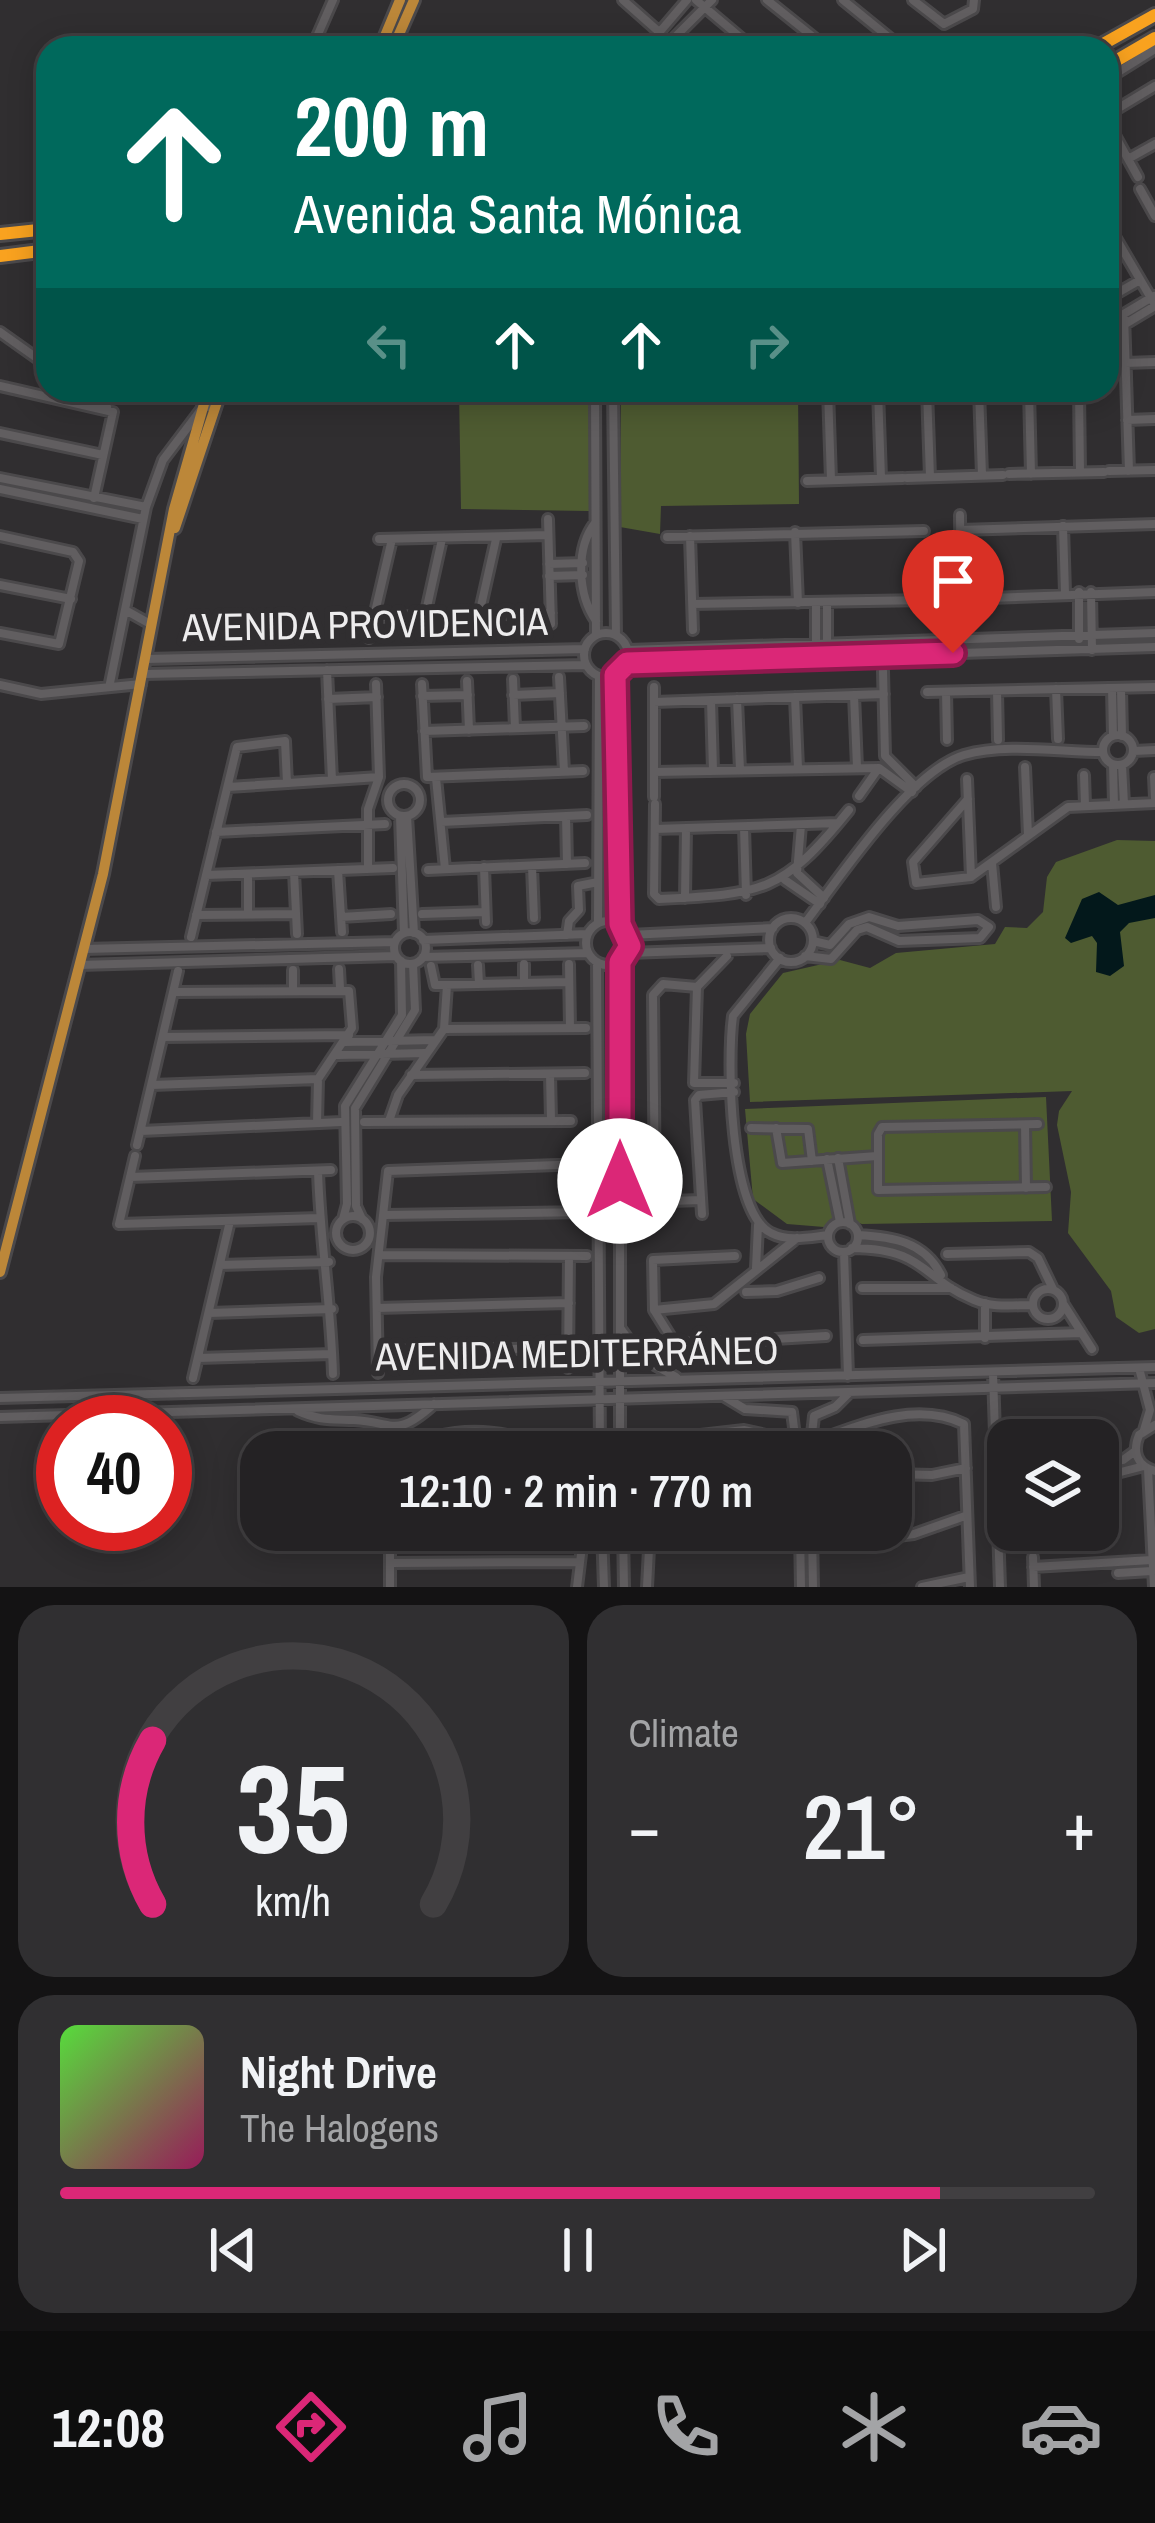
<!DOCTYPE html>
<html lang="en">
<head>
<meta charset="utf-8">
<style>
  :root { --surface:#242224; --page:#302f31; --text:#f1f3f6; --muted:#a3a4a6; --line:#413f41; --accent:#db2777 }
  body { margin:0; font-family:"Archivo Narrow",sans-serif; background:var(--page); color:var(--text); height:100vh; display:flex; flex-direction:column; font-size:45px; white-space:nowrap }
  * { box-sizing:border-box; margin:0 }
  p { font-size:39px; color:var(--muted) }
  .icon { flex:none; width:66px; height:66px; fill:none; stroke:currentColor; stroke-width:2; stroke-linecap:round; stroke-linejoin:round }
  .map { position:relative; height:1587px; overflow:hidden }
  .drawer { display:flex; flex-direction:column; gap:18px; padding:18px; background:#141314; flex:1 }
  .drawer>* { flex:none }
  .banner { position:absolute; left:36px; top:36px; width:1083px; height:366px; border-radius:36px; box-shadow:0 6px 30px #0003,0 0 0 3px var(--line); background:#00695c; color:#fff; overflow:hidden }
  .tools { position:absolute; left:987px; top:1419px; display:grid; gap:24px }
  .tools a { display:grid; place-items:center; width:132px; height:132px; border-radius:24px; background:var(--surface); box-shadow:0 6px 30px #0003,0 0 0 3px var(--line); font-size:60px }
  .speed { position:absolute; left:36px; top:1395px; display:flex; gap:24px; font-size:60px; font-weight:700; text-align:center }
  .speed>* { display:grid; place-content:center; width:156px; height:156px; border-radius:50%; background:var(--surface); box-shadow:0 6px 30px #0003,0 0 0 3px var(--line); line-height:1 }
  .speed .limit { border:18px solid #d22; background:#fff; color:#111 }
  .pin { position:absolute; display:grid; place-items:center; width:102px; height:102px; color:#fff; margin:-123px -51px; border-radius:50% 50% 50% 0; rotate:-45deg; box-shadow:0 0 12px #0007 }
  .pin .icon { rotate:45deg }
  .me { position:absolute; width:132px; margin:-66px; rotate:0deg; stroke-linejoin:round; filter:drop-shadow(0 0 9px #0008) }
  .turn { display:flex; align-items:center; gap:42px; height:252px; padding:0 60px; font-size:54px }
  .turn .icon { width:156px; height:156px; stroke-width:2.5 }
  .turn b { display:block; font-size:84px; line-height:102px }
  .lanes { display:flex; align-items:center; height:114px; padding:0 60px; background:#0003; justify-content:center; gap:60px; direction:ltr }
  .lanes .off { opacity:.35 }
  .big { font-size:90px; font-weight:600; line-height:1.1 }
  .drawer .card { flex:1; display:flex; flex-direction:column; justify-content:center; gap:18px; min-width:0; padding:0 42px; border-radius:36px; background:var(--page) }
  .drawer .dial { align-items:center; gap:0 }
  .dial svg { height:312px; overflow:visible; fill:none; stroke:var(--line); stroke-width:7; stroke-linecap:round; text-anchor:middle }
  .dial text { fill:var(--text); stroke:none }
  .song { display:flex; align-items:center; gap:36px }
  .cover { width:144px; height:144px; border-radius:18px; background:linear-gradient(135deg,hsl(110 70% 55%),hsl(330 70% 35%)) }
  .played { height:12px; border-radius:6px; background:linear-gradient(90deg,var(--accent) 85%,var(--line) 85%) }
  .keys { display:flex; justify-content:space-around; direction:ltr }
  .heat { display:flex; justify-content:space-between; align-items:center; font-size:66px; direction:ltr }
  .drawer .tiles { flex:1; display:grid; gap:18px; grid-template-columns:1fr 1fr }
  .card:last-child { grid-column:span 2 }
  .trip { position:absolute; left:240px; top:1431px; width:672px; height:120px; border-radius:36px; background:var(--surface); box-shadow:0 6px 30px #0003,0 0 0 3px var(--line); font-weight:600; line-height:120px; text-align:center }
  .tabs { display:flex; height:192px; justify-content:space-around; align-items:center; background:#0e0e0e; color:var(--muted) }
  .tabs .icon { width:84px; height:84px }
  .tabs .selected { color:var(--accent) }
  .tabs b { font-size:54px; color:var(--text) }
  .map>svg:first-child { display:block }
  .green { fill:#4e5b31 }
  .water { fill:#03181b }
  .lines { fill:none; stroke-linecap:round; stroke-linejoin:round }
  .minor-casing { stroke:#4b494b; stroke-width:14 }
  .major-casing { stroke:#4b494b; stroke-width:16 }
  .highway-casing { stroke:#4b494b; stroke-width:18 }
  .minor { stroke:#615e60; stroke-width:8 }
  .major { stroke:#bc8739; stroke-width:10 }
  .highway { stroke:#f9a21f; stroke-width:12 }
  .route-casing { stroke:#8e194d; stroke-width:30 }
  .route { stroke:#db2777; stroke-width:21 }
  .labels { text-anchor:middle; stroke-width:12; stroke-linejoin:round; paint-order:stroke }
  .street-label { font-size:39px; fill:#edeced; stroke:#302e30 }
</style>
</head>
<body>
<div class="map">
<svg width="1155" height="1587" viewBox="0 0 1155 1587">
  <rect width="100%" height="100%" fill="#302e30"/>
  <path class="green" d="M459,390H590L589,511L461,509Z
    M621,390H798L799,504L661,506L660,534L620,527Z
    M1117,840L1155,841V1329L1139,1333L1116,1317L1111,1291L1068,1233L1071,1192L1057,1125L1059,1111L1072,1091L750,1102L746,1034L750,1014L783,973L840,960L870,968L896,953L995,944L1005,927L1027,928L1043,912L1047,877L1056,862Z
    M1046,1097L1052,1221L862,1224L842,1217L824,1227L787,1224L753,1199L745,1109Z"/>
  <path class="water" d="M1099,892L1118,905L1155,895V918L1129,923L1120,932L1124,966L1110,976L1096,972L1097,943L1092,936L1071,943L1065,938L1082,899Z"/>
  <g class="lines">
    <defs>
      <path id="minor" d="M623,0L658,31
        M696,0L753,48
        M767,0L827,48
        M843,0L902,48
        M913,0L944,24L973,9L974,0
        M312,48L333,0
        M646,48L687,0
        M664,48L712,0
        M1107,79L1155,49
        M1107,115L1155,86
        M1107,121L1138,177
        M1128,159L1155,144
        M1140,189L1155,216
        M1107,223L1155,305
        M1107,299L1140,280
        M1124,314L1129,471
        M1107,324L1154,296
        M0,332L48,366
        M1107,335L1155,306
        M1125,363L1155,362
        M0,386L113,412
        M82,390L107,407
        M595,390L596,635
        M613,390L616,635
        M828,390L831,480
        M828,390H851
        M878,390L881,478
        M927,390L930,477
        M979,390L982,475
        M1029,390L1031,474
        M1079,390L1080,472
        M1127,420L1155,419
        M0,433L103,455
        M1109,471L1155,470
        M1009,474L1104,472
        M0,478L146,507
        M907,478L1003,475
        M807,481L903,478
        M0,489L143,519
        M94,498L113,412
        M960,515L961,624
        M548,519L551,624
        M595,523C575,549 578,595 596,621
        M1063,526L1065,593
        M960,530L1155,524
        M795,532L798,603
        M0,536L73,552L79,561L59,644L0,633
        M690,536L693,630
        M667,537L924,531
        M379,539L548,535
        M549,564L583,563
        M549,576L583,575
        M0,585L71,599
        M1079,592V639
        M1091,592L1092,650
        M961,599L1155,592
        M693,604L928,600
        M127,611L152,625
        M479,615L496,539
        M425,616L442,539
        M374,617L551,613
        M584 655a22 22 0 1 1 44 0a22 22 0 1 1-44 0Z
        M369,638L392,539
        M816,644V604
        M628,650L1155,633
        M827,655V603
        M146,659L585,649
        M627,663L1155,647
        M327,670L332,780
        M883,671L885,756L916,787
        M144,674L586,665
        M615,675L620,924
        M559,677L564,771
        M513,679L515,728
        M467,681L469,730
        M110,683L146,507L163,460L203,407H216
        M422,684L427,777L583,771
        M0,685L41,694L141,684
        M1112,688L1113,736
        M1121,688L1122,736
        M1056,689L1058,739
        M997,691L998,740
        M927,692L1155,687
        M946,692L947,740
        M513,695L560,693
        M854,695L857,767
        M422,696L468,695
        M795,697L798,768
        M328,699L377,697
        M737,699L740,770
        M711,700L713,770
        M654,702L884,694
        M424,731L584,726
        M1103 750a15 15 0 1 1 30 0a15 15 0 1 1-30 0Z
        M1134,751L1155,750
        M1113,765L1114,804
        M1122,765L1124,804
        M1025,767L1028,835
        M654,772L879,768L912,792
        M1084,775L1085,805
        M1154,777L1155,798
        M436,778L445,869
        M967,779L971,877
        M388 800a16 16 0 1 1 32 0a16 16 0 1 1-32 0Z
        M228,787L379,777
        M859,796L878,769
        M654,797V687
        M968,799L913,862L916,883L971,877L1068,807L1155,803
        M655,804L654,894L659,899C763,894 782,893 849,810
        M400,816L404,933
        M407,816L414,933
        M566,816L567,864
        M441,822L587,815
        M801,825L797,873L824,898
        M744,827L746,895
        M655,829L837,823
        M216,832L385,824
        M992,863L996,907
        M532,866L534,918
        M484,867L486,922
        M368,869V809L379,777L376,684
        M338,870L342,932
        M428,870L585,863
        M294,872L297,934
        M248,874V914
        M206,875L393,868
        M785,880L820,904
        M685,898L686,829
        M422,914L485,912
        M196,915L296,914
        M341,917L391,914
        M769 940a22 22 0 1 1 44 0a22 22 0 1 1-44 0Z
        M586 943a22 22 0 1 1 44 0a22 22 0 1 1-44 0Z
        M598,923L599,676
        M805,923C840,877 910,771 964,755C1006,743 1060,752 1103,752
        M394 948a16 16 0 1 1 32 0a16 16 0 1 1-32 0Z
        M567,935L569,921L579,910L578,886L598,882
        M629,935L773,928
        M191,937L237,747L285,741L287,783
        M423,940L587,934
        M83,949L395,942
        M628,953L771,948
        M805,956L831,959L857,930L867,927L899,941L980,938L989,927L978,920L898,926L869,917L849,924L830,945L813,941
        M423,957L588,953
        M780,958L733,1016C727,1059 729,1213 771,1233C788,1242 810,1237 828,1235
        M597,962L600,1452
        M620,962V1452
        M524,964V983
        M569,964L570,1028
        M79,965L396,956
        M478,965L479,984
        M431,966L435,985L569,982
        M339,969L340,988
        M293,970V989
        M697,987L694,1083H734
        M697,987L727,956
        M174,992L349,991L352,1028L318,1079L317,1123
        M444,1029L586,1028
        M163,1037L349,1035
        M345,1042L435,1040
        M338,1055L425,1053
        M550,1074L551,1120
        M411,1075L585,1073
        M152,1085L318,1079
        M389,1121L398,1095L444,1029L447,985
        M364,1122L571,1121
        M1038,1124L882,1127L878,1134V1190L1046,1187
        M1025,1125L1026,1188
        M751,1128L808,1129L812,1161
        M776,1128L782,1163L877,1156
        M141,1131L341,1122
        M137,1145L178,971
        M135,1156L119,1224L319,1218
        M838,1158L850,1224
        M827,1159L840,1222
        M570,1164L571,1212
        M318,1171C320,1239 331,1305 333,1374
        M130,1177L331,1170
        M640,1202L701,1200
        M655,1202L653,995L663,984L697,987
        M702,1214L695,1100L699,1095L734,1092
        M385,1215L587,1212
        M336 1233a17 17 0 1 1 34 0a17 17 0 1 1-34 0Z
        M343,1219L347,1204L345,1106L402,1015L401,961
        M362,1219L356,1206L355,1108L415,1010L413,964
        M828 1237a15 15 0 1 1 30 0a15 15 0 1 1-30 0Z
        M858,1235C892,1237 924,1241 941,1275
        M852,1248C927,1249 919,1277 974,1300C993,1308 1013,1305 1033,1305
        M844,1252L848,1376
        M947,1254L1029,1252L1038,1258L1053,1289
        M380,1255L587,1256
        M735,1256L653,1260L654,1310L672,1339L691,1344L826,1336
        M220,1265L329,1262
        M756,1268L758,1225
        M862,1288H951
        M1033 1304a15 15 0 1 1 30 0a15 15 0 1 1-30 0Z
        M746,1292L777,1291L819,1278
        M985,1303V1338
        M1064,1305L1092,1349
        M377,1308L569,1303
        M654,1310L714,1304L797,1238
        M209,1313L332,1309
        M621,1329L642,1358L676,1377
        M863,1340L1082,1333
        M378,1351L568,1348
        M198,1358L332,1354
        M568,1368L569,1256
        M1139,1368L1150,1410L1144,1430
        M378,1373L376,1277L388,1171L585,1164
        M993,1373L1000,1587
        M193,1378L230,1221
        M725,1397L745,1409L792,1412L797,1452
        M0,1398L1155,1367
        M298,1411C320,1421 332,1419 354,1420C394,1422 395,1439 434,1404
        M0,1417L1155,1383
        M1155,1425L1139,1435C1132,1452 1137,1466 1155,1471
        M810,1443C858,1426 915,1400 964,1424L970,1587
        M390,1452C452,1425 498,1425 559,1452
        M390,1452L392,1427
        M645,1452L657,1440L744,1430L797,1442
        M810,1452L814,1416L835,1407L848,1394
        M1098,1462L1123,1460L1134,1452
        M1148,1469L1154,1587
        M891,1474L932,1475L966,1468
        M1113,1474L1144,1466
        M1098,1512L1113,1506V1462
        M390,1530V1587
        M602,1530L604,1587
        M623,1530L624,1587
        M800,1530L801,1587
        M812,1530L813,1587
        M623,1546H812L914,1534L965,1516
        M1033,1557L1034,1587
        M390,1563L578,1562
        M1033,1567L1152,1560
        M1118,1573L1152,1571
        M577,1587L584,1530
        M647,1587L650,1530
        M922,1587L969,1577"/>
      <path id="major" d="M380,48L400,0
        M393,48L414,0
        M175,528L221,390
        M0,1272L103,874L174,509L208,390"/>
      <path id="highway" d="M1096,48L1155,15
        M1107,66L1155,38
        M0,234L48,229
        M0,256L48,250"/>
    </defs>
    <use href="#minor" class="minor-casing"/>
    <use href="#major" class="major-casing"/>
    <use href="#highway" class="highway-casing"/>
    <use href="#minor" class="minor"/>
    <use href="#major" class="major"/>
    <use href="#highway" class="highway"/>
  </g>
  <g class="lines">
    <defs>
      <path id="route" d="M620,1181V962L630,946L620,924L615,675L627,663L953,653"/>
    </defs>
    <use href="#route" class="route-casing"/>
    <use href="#route" class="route"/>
  </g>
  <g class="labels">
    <g class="street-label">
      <text transform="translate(365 624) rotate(-1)" y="14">AVENIDA PROVIDENCIA</text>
      <text transform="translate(577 1353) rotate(-1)" y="14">AVENIDA MEDITERRÁNEO</text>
    </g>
  </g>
</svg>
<div class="tools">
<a><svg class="icon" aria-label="layers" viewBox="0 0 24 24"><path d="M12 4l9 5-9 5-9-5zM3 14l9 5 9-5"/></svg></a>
</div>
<div class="speed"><div class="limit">40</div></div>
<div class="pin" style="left:953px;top:653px;background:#d93025"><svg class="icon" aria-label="arrive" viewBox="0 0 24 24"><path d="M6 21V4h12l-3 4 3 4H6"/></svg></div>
<svg class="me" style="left:620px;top:1181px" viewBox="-20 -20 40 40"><circle r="19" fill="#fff"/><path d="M0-13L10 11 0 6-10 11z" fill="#db2777"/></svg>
<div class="trip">12:10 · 2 min · 770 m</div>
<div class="banner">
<div class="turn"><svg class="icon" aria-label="ahead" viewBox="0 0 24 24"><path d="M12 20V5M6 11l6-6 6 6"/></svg><div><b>200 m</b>Avenida Santa Mónica</div></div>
<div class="lanes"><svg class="icon off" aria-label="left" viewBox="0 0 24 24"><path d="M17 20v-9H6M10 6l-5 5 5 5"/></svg><svg class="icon" aria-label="ahead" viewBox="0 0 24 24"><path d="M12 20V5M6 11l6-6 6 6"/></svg><svg class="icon" aria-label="ahead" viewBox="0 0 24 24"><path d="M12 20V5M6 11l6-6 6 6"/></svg><svg class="icon off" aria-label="right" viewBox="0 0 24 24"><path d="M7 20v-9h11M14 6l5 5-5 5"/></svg></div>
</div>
</div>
<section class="drawer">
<div class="tiles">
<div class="card dial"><svg viewBox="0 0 100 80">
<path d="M14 69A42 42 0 1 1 86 69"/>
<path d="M14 69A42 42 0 0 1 14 27" stroke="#db2777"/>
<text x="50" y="56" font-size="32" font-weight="700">35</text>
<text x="50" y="72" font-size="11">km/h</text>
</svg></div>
<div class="card"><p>Climate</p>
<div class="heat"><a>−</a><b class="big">21°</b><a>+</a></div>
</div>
<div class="card">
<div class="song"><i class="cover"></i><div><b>Night Drive</b><p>The Halogens</p></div></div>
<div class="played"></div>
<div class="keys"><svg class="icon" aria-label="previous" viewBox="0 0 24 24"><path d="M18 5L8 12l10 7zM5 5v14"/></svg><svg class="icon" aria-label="pause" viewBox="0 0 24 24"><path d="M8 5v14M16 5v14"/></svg><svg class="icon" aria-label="next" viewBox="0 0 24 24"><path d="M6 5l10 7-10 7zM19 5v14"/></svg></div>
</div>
</div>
</section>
<nav class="tabs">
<b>12:08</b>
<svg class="icon selected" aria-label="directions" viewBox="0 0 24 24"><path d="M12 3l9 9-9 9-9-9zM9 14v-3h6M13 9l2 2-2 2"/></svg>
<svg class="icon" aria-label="music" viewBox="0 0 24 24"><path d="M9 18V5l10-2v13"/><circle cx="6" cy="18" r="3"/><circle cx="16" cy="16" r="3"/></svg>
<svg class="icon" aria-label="phone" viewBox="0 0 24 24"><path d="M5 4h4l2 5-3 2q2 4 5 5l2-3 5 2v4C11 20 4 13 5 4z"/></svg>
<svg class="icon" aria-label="climate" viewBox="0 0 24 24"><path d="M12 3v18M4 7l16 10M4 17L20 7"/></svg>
<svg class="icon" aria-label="car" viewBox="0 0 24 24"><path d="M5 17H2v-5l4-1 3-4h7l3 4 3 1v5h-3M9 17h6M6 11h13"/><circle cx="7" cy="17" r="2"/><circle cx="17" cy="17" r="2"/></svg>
</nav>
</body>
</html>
